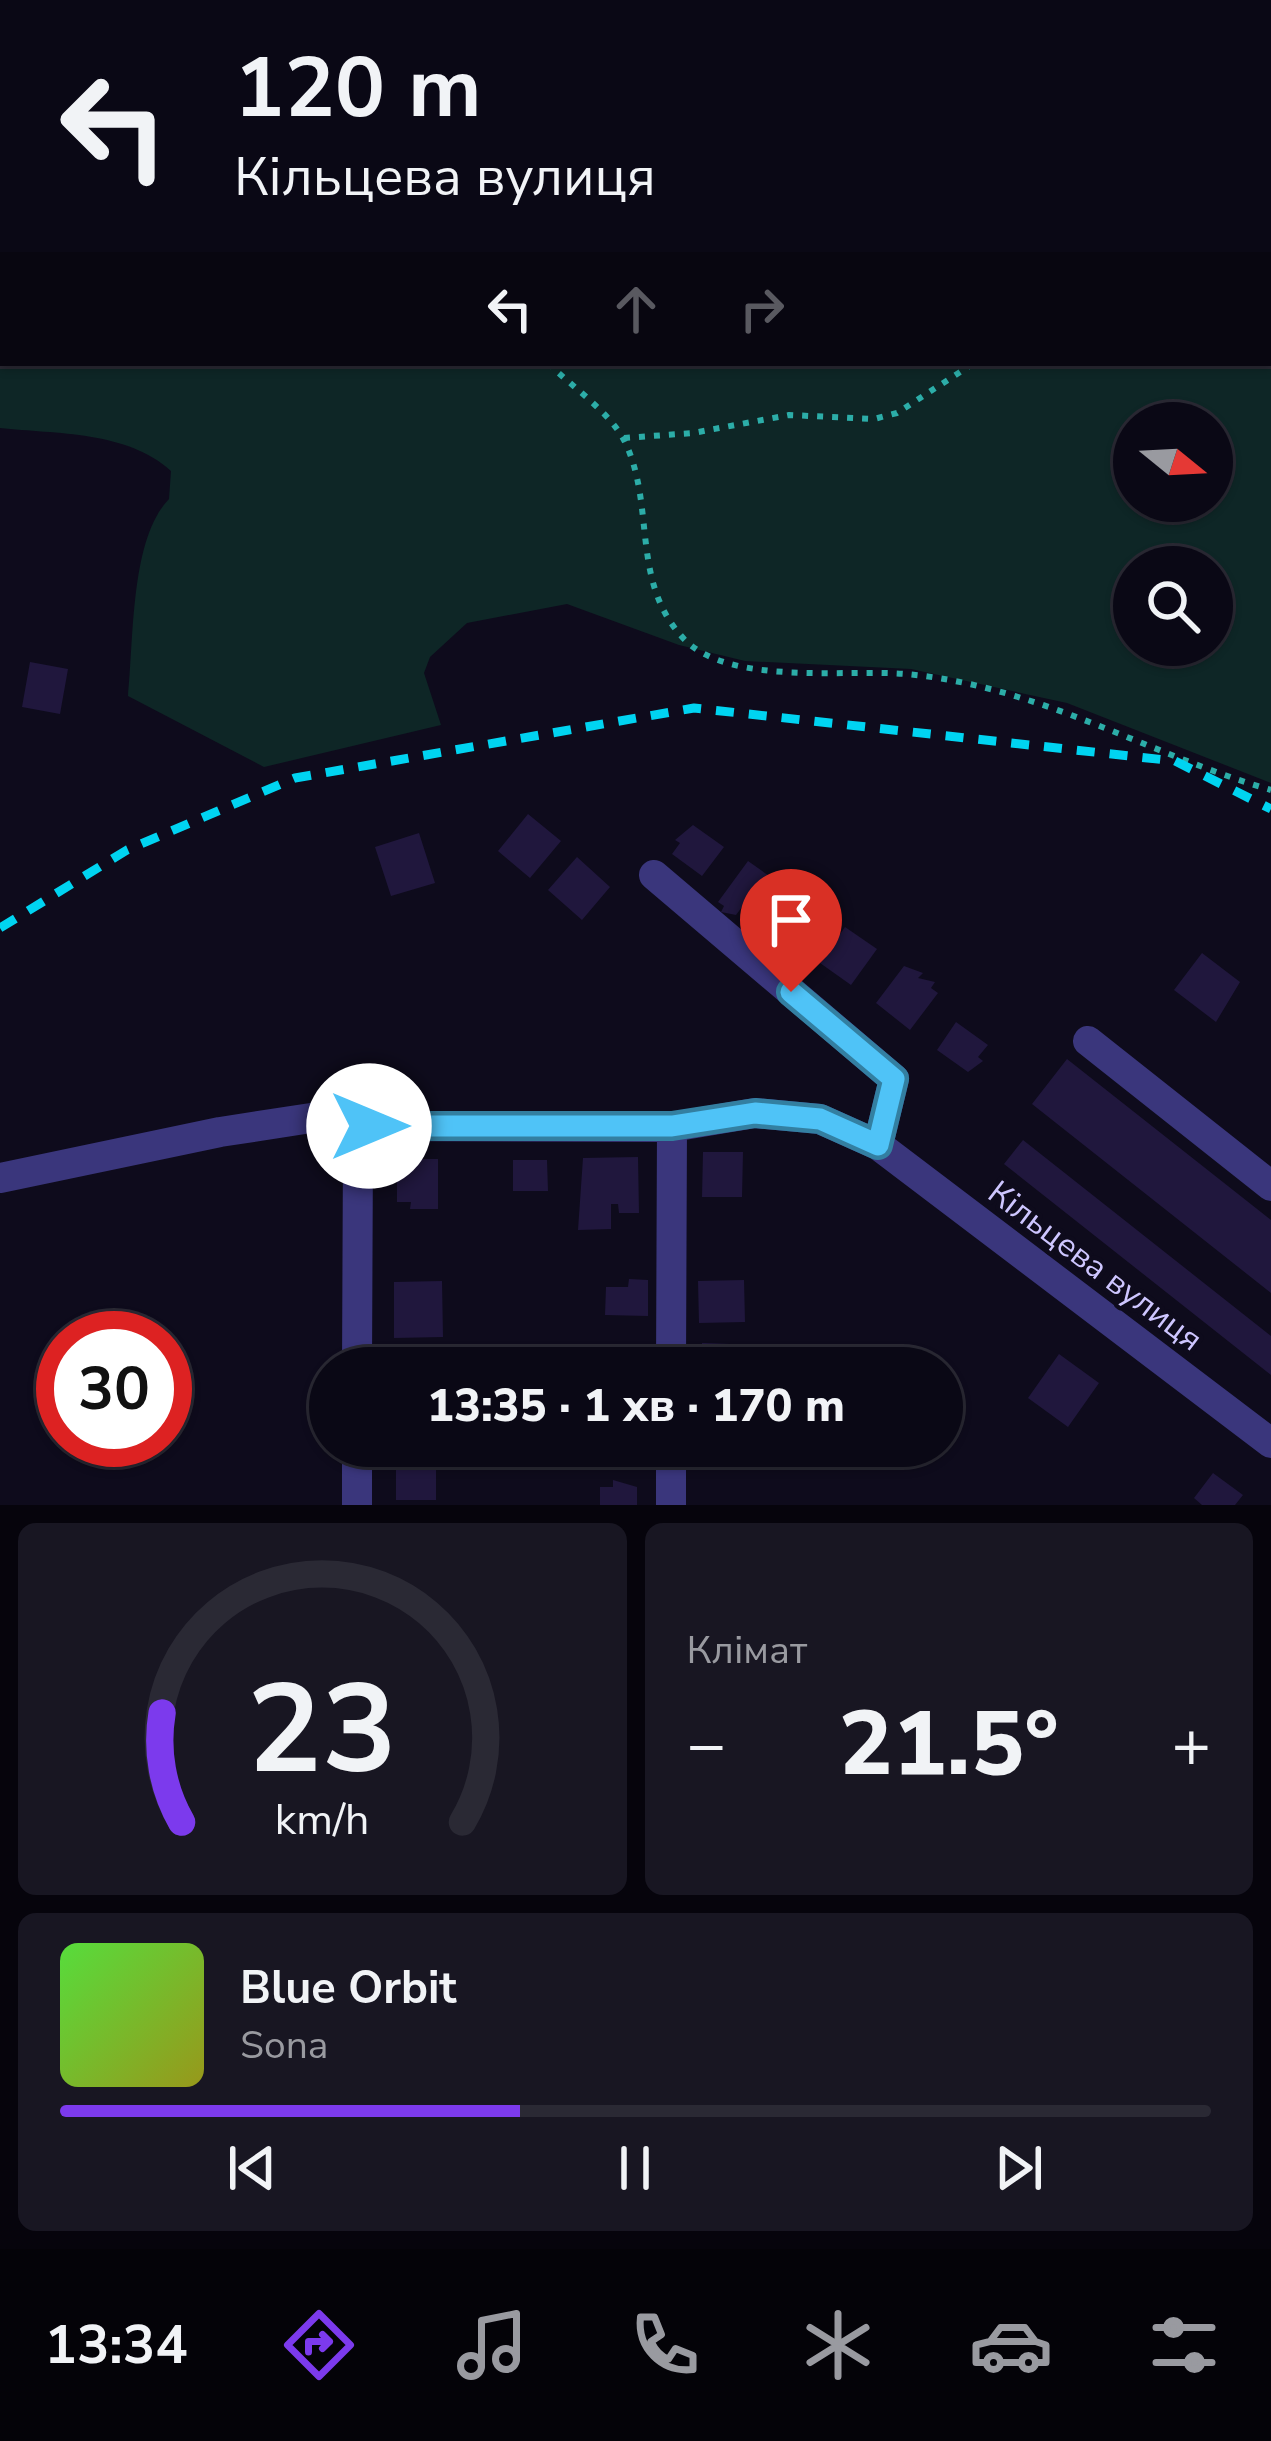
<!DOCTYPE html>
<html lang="uk">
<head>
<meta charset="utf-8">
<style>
  :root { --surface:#0a0815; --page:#181622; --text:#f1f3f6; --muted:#999aa0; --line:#2a2934; --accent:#7c3aed }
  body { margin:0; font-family:"Nunito Sans",sans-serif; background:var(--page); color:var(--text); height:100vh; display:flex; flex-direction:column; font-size:45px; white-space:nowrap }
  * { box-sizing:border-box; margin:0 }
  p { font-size:39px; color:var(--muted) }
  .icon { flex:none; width:66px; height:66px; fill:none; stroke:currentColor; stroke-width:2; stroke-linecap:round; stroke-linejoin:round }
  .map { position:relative; height:1505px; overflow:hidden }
  .sheet { display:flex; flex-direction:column; gap:18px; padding:18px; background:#06040c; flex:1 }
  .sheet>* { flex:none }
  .banner { position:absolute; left:0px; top:0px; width:1272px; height:366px; box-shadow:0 3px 9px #0004,0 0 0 3px var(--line); background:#0a0815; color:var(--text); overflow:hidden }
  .needle { width:78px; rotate:108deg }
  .fabs { position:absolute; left:1113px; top:402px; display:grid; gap:24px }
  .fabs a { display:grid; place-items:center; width:120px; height:120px; border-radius:50%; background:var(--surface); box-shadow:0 3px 9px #0004,0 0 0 3px var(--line); font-size:60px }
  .speed { position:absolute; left:36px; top:1311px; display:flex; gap:24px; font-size:60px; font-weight:700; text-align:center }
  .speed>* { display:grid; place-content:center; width:156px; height:156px; border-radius:50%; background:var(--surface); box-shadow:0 3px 9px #0004,0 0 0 3px var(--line); line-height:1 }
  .speed .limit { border:18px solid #d22; background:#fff; color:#111 }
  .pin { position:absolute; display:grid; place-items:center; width:102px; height:102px; color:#fff; margin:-123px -51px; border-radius:50% 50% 50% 0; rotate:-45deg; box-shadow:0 0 12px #0007 }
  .pin .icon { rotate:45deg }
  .me { position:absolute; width:132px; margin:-66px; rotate:90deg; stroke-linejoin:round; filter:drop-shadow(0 0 9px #0008) }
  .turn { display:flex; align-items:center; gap:42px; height:252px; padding:0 36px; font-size:54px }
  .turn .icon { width:156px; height:156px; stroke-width:2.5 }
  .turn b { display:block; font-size:84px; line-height:102px }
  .lanes { display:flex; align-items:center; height:114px; padding:0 36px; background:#0003; justify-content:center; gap:60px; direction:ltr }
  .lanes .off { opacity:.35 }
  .big { font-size:90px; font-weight:800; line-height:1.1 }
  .sheet .card { flex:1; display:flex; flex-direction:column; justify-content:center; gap:18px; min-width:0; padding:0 42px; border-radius:18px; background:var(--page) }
  .sheet .dial { align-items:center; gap:0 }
  .dial svg { height:312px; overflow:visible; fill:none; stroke:var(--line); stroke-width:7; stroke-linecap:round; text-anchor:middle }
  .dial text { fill:var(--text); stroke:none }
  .song { display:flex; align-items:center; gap:36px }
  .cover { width:144px; height:144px; border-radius:18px; background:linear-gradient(135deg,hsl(110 70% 55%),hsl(60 70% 35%)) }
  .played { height:12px; border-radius:6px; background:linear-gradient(90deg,var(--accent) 40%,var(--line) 40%) }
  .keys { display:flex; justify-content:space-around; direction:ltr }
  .heat { display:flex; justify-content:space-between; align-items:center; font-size:66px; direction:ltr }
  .sheet .tiles { flex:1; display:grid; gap:18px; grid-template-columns:1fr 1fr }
  .card:last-child { grid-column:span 2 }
  .trip { position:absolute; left:309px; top:1347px; width:654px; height:120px; border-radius:60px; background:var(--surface); box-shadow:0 3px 9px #0004,0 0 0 3px var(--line); font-weight:800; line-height:120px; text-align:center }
  .tabs { display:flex; height:192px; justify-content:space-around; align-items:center; background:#040308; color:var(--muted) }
  .tabs .icon { width:84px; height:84px }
  .tabs .active { color:var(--accent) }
  .tabs b { font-size:54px; color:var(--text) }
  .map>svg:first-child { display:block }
  .green { fill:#0e2626; fill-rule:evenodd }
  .building { fill:#20173d }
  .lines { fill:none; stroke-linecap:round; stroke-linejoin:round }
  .path { stroke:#2cada8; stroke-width:6; stroke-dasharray:6 9; stroke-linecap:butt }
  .street { stroke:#3a367c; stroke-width:30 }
  .rail { stroke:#00d4f1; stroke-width:9; stroke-dasharray:18 15; stroke-linecap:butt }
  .route-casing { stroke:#337fa1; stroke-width:30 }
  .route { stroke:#4fc3f7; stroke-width:21 }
  .labels { text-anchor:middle; stroke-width:9; stroke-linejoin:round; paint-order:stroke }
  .street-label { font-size:33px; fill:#cec6ff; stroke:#0e0b1c }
</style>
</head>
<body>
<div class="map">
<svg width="1271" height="1505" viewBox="0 0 1271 1505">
  <rect width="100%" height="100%" fill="#0e0b1c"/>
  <path class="green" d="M0,0H1271V783L1067,703L911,669L745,661L679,645L567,604L467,623L430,657L424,673L441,725L264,767L128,696C134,640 130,539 169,499L171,471C128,431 56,434 0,428ZM3,3H1269V363H3ZM1134,423H1212V501H1134ZM1134,567H1212V645H1134Z"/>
  <path class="building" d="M30,662L68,669L60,714L22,707Z
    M528,814L561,841L530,878L498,851Z
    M693,825L724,847L702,876L672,854L680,843L675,840Z
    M419,833L435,883L391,896L375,847Z
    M577,857L610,887L582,920L548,890Z
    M748,861L772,878L776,871L787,879L782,886L788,890L778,903L786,909L779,917L771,911L762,922L742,907L736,915L721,912L724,906L718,902Z
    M845,927L877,949L851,985L820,963Z
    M1202,953L1240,982L1216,1022L1174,990Z
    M904,966L923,973L918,978L935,982L931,988L938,993L910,1030L876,1003Z
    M956,1022L988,1045L978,1057L983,1061L968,1072L937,1050Z
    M1067,1059L1271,1220V1293L1032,1104Z
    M1023,1140L1271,1336V1375L1004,1164Z
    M703,1152H743L742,1197H702Z
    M638,1157L639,1213H619L618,1204H611V1229L578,1230L583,1158Z
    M397,1159H438V1209H410L411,1202H397Z
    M513,1160H547L548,1191H513Z
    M629,1279L648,1280V1316L605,1315L606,1287H628Z
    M744,1280L745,1322L699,1323L698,1281Z
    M442,1281L443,1337L394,1338V1282Z
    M702,1343L757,1345L756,1368H701Z
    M1059,1354L1099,1383L1068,1427L1028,1398Z
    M436,1457V1500H396V1458Z
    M1213,1473L1243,1495L1235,1505H1202L1194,1498Z
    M613,1480L637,1487V1505H600V1487H613Z"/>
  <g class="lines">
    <path class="path" d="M544,3V0
      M1269,272H1271
      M548,363C571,386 611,413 625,442C656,507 630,582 684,639C729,686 845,669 906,674C1039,686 1147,754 1271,790
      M624,438L693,433L789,415L874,419L897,413L974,363"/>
    <path class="street" d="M654,875L894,1079L878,1145
      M1088,1041L1271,1186
      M0,1178L220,1132L324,1116L369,1126L672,1127L755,1113L820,1119L878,1145L1271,1443
      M357,1368L358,1145L369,1126
      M671,1368L672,1127
      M357,1446V1505
      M671,1505V1446"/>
    <path class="rail" d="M0,928L127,850L295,778L694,708L1175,761L1271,809"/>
  </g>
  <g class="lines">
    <defs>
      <path id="route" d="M369,1126H672L755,1113L820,1119L878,1145L894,1079L791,992"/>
    </defs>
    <use href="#route" class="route-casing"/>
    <use href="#route" class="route"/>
  </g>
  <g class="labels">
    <g class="street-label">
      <text transform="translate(1096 1265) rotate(37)" y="12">Кільцева вулиця</text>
    </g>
  </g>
</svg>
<div class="fabs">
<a><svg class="needle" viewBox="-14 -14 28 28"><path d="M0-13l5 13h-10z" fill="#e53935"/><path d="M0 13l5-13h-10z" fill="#999aa0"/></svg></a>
<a><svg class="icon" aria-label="search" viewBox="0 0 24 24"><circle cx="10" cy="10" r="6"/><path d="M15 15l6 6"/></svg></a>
</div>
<div class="speed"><div class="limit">30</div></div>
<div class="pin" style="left:791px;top:992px;background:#d93025"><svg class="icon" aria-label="arrive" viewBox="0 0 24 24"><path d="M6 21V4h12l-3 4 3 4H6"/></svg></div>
<svg class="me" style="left:369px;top:1126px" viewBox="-20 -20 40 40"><circle r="19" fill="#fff"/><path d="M0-13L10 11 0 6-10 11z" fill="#4fc3f7"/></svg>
<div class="trip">13:35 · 1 хв · 170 m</div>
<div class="banner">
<div class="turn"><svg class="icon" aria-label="left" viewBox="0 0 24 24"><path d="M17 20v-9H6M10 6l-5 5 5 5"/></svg><div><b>120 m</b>Кільцева вулиця</div></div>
<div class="lanes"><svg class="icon" aria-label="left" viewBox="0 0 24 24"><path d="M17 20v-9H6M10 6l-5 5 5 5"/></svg><svg class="icon off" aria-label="ahead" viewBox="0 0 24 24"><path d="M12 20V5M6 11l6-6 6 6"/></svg><svg class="icon off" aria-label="right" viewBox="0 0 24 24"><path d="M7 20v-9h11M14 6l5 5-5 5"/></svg></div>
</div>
</div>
<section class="sheet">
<div class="tiles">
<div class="card dial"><svg viewBox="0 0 100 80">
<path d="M14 69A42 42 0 1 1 86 69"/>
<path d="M14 69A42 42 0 0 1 9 41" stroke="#7c3aed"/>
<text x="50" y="56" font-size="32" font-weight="700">23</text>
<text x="50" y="72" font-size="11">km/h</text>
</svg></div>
<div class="card"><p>Клімат</p>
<div class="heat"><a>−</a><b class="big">21.5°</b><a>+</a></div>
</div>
<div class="card">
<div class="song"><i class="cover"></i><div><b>Blue Orbit</b><p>Sona</p></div></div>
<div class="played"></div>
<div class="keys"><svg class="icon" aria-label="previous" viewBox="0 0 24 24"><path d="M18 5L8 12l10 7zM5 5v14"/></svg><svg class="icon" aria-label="pause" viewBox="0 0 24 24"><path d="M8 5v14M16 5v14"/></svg><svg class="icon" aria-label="next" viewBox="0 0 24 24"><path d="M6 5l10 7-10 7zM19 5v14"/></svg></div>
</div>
</div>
</section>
<nav class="tabs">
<b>13:34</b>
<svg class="icon active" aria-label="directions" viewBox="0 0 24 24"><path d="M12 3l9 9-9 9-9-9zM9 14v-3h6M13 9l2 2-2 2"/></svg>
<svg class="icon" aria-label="music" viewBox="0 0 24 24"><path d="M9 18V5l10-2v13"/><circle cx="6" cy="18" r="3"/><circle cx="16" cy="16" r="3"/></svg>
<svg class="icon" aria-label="phone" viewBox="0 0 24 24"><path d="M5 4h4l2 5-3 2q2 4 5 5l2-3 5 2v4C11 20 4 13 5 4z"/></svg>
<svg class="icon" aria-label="climate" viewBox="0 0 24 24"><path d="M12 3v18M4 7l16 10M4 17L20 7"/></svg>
<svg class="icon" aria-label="car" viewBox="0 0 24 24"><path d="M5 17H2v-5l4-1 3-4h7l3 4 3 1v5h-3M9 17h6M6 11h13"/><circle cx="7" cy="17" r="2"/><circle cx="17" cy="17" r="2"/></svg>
<svg class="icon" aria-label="filters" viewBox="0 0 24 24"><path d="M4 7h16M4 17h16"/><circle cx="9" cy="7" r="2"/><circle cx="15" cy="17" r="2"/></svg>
</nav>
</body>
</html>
